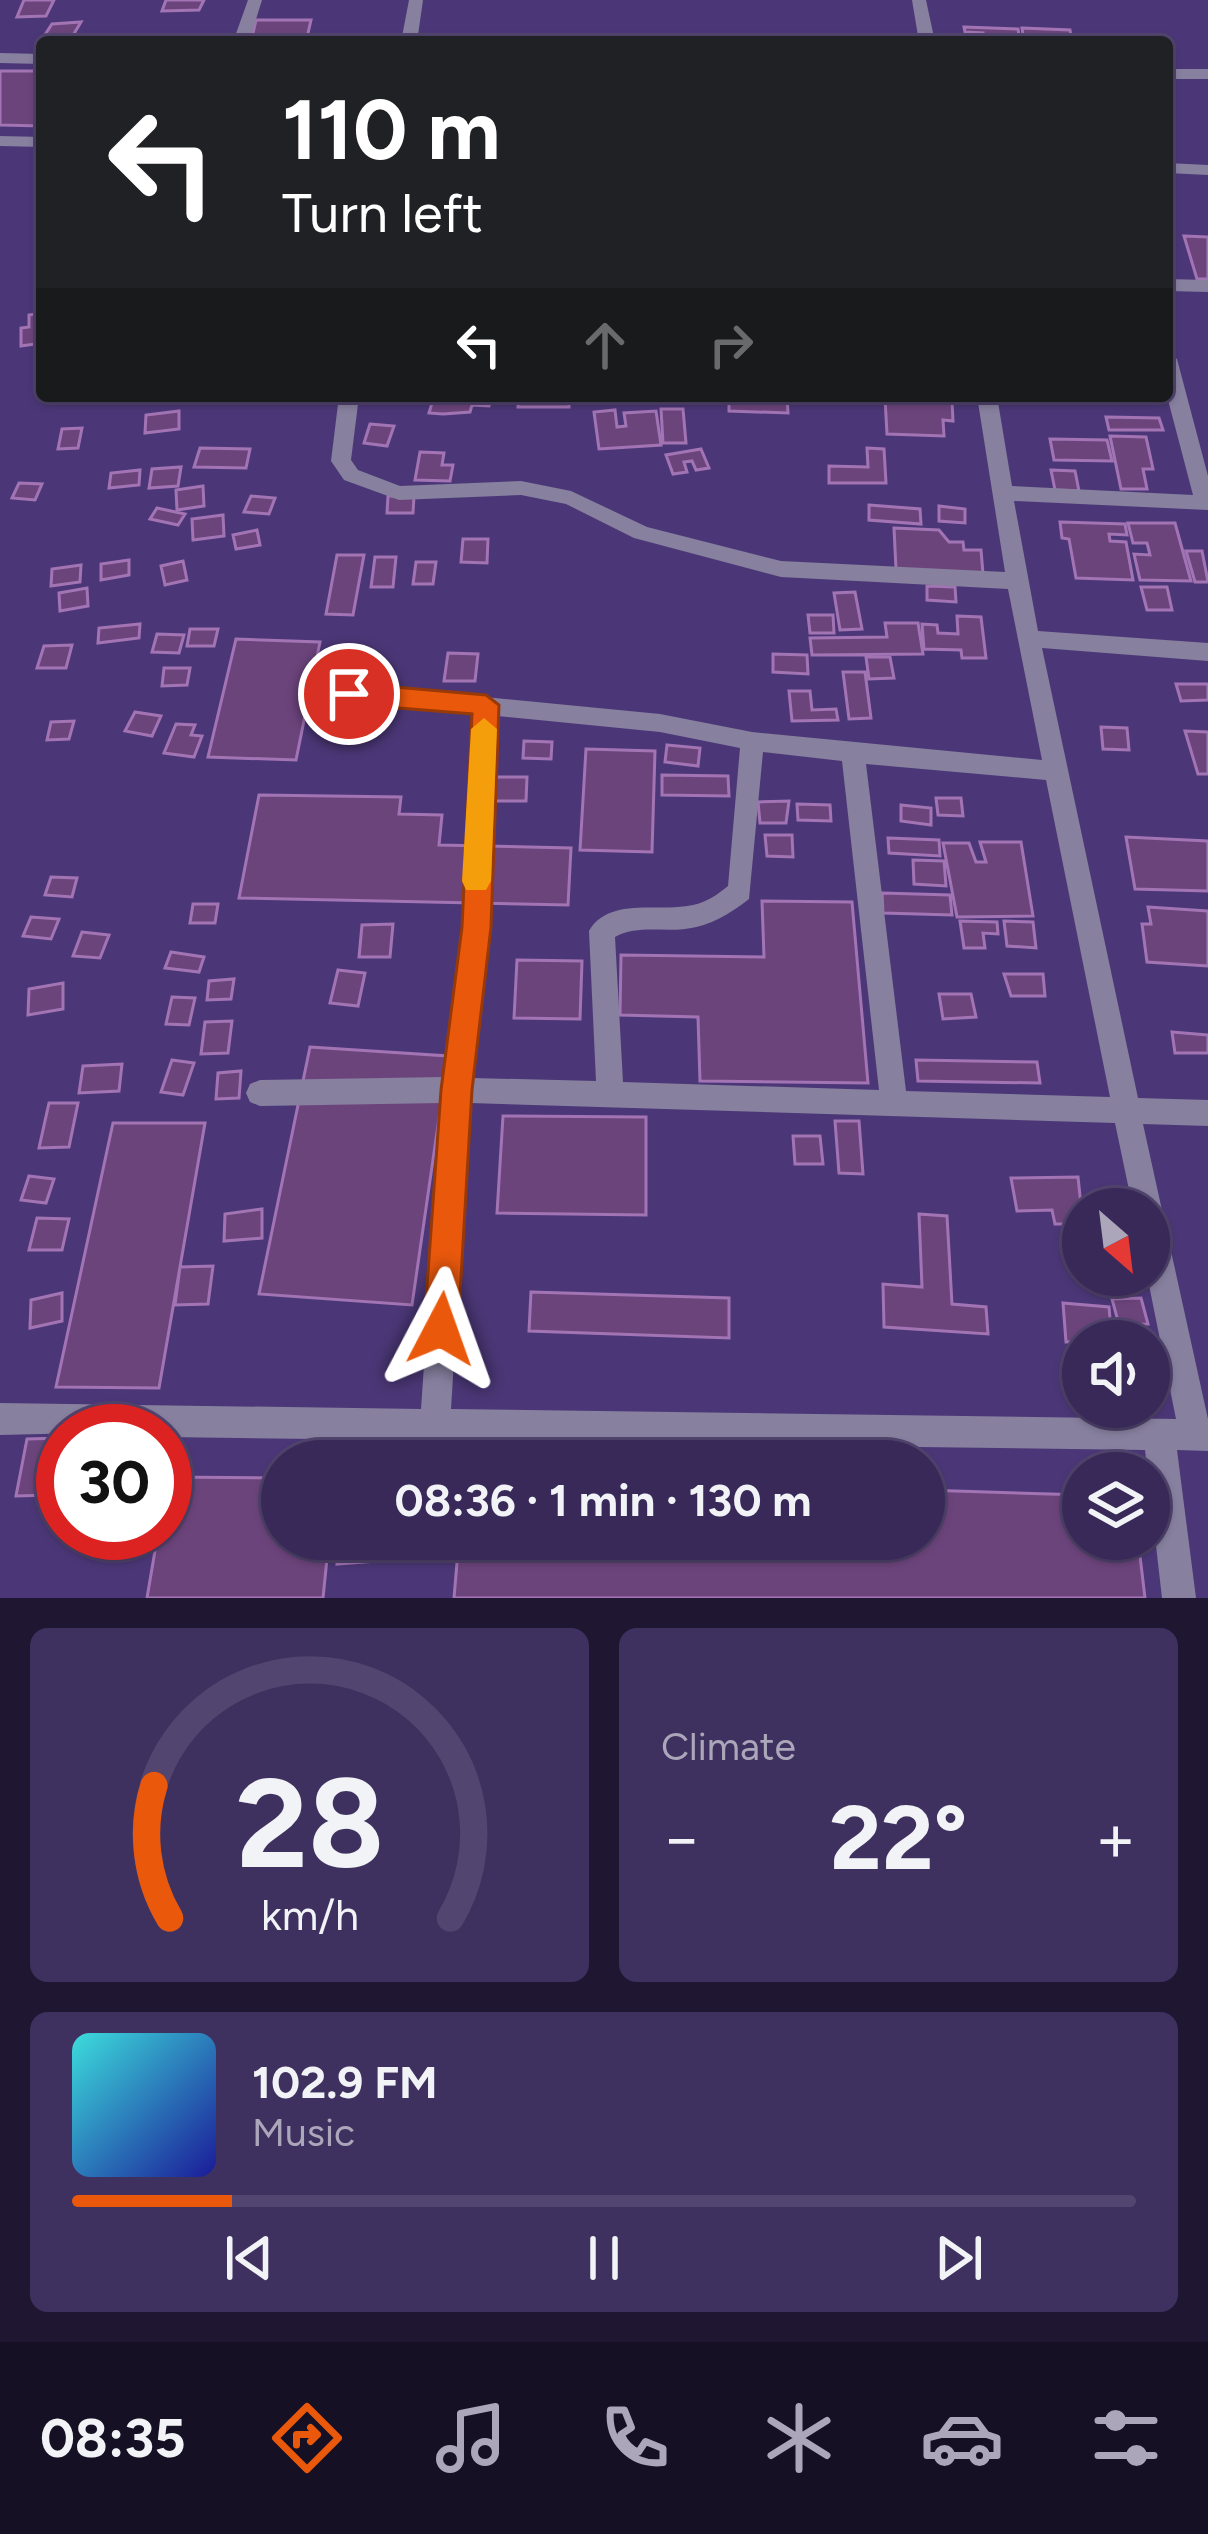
<!DOCTYPE html>
<html lang="en">
<head>
<meta charset="utf-8">
<style>
  :root { --surface:#382959; --page:#3f315f; --text:#f1f3f6; --muted:#aba6ba; --line:#52456f; --accent:#ea580c }
  body { margin:0; font-family:Figtree,sans-serif; background:var(--page); color:var(--text); height:100vh; display:flex; flex-direction:column; font-size:45px; white-space:nowrap }
  * { box-sizing:border-box; margin:0 }
  p { font-size:39px; color:var(--muted) }
  .icon { flex:none; width:66px; height:66px; fill:none; stroke:currentColor; stroke-width:2; stroke-linecap:round; stroke-linejoin:round }
  .map { position:relative; height:1598px; overflow:hidden }
  .details { display:flex; flex-direction:column; gap:30px; padding:30px; background:#1f1731; flex:1 }
  .details>* { flex:none }
  .top-card { position:absolute; left:36px; top:36px; width:1137px; height:366px; border-radius:12px; box-shadow:0 3px 9px #0004,0 0 0 3px var(--line); background:#202124; color:#fff; overflow:hidden }
  .needle { width:78px; rotate:152deg }
  .controls { position:absolute; left:1062px; top:1188px; display:grid; gap:24px }
  .controls a { display:grid; place-items:center; width:108px; height:108px; border-radius:50%; background:var(--surface); box-shadow:0 3px 9px #0004,0 0 0 3px var(--line); font-size:60px }
  .speed { position:absolute; left:36px; top:1404px; display:flex; gap:24px; font-size:60px; font-weight:700; text-align:center }
  .speed>* { display:grid; place-content:center; width:156px; height:156px; border-radius:50%; background:var(--surface); box-shadow:0 3px 9px #0004,0 0 0 3px var(--line); line-height:1 }
  .speed .limit { border:18px solid #d22; background:#fff; color:#111 }
  .pin { position:absolute; display:grid; place-items:center; width:102px; height:102px; color:#fff; margin:-51px; border:6px solid #fff; border-radius:50%; box-shadow:0 3px 12px #0007 }
  .me { position:absolute; width:132px; margin:-66px; rotate:4deg; stroke-linejoin:round; filter:drop-shadow(0 0 9px #0008) }
  .turn { display:flex; align-items:center; gap:42px; height:252px; padding:0 48px; font-size:54px }
  .turn .icon { width:156px; height:156px; stroke-width:2.5 }
  .turn b { display:block; font-size:84px; line-height:102px }
  .lanes { display:flex; align-items:center; height:114px; padding:0 48px; background:#0003; justify-content:center; gap:60px; direction:ltr }
  .lanes .off { opacity:.35 }
  .big { font-size:90px; font-weight:700; line-height:1.1 }
  .details .widget { flex:1; display:flex; flex-direction:column; justify-content:center; gap:18px; min-width:0; padding:0 42px; border-radius:18px; background:var(--page) }
  .details .dial { align-items:center; gap:0 }
  .dial svg { height:312px; overflow:visible; fill:none; stroke:var(--line); stroke-width:7; stroke-linecap:round; text-anchor:middle }
  .dial text { fill:var(--text); stroke:none }
  .song { display:flex; align-items:center; gap:36px }
  .cover { width:144px; height:144px; border-radius:18px; background:linear-gradient(135deg,hsl(180 70% 55%),hsl(240 70% 35%)) }
  .played { height:12px; border-radius:6px; background:linear-gradient(90deg,var(--accent) 15%,var(--line) 15%) }
  .keys { display:flex; justify-content:space-around; direction:ltr }
  .heat { display:flex; justify-content:space-between; align-items:center; font-size:66px; direction:ltr }
  .details .tiles { flex:1; display:grid; gap:30px; grid-template-columns:1fr 1fr }
  .widget:last-child { grid-column:span 2 }
  .trip { position:absolute; left:261px; top:1440px; width:684px; height:120px; border-radius:60px; background:var(--surface); box-shadow:0 3px 9px #0004,0 0 0 3px var(--line); font-weight:700; line-height:120px; text-align:center }
  .tabs { display:flex; height:192px; justify-content:space-around; align-items:center; background:#161024; color:var(--muted) }
  .tabs .icon { width:84px; height:84px }
  .tabs .active { color:var(--accent) }
  .tabs b { font-size:54px; color:var(--text) }
  .map>svg:first-child { display:block }
  .building { fill:#6c447c; stroke:#a274b4; stroke-width:3 }
  .lines { fill:none; stroke-linecap:round; stroke-linejoin:round }
  .street { fill:#87809f; fill-rule:evenodd }
  .route { fill:#ea580c; stroke:#983908; stroke-width:3 }
  .slow { fill:#f59e0b }
</style>
</head>
<body>
<div class="map">
<svg width="1208" height="1598" viewBox="0 0 1208 1598">
  <rect width="100%" height="100%" fill="#4b3777"/>
  <path class="building" d="M24,0H54L46,16L17,17Z
    M166,0H204L199,10L162,11Z
    M256,20H311L306,42H251Z
    M81,22L69,42H42V48L37,47L52,24Z
    M964,27L1018,29L1020,42H968L967,36L983,37V33L965,32Z
    M1022,28L1070,30L1072,42H1024Z
    M0,71H42V126L0,125Z
    M1184,236L1208,237V279H1197Z
    M42,313V343L21,346V328L29,327V315Z
    M434,396H492L489,406L472,405L470,412L443,414L429,413Z
    M519,396L569,398V407H518Z
    M787,396L788,413L729,411V397H718Z
    M885,398L952,401L953,421L943,420L944,436L887,434Z
    M661,409H683L686,443H663Z
    M615,410L617,427L626,426L624,413L656,411L661,445L599,449L594,412Z
    M179,411V429L145,433L146,415Z
    M1106,417L1159,418L1163,430H1109Z
    M370,424L394,426L387,446L364,443Z
    M82,428L78,448L58,449L62,429Z
    M1110,436L1146,437L1153,469H1143L1147,489H1121Z
    M1050,439L1107,440L1112,461L1054,460Z
    M200,448L250,449L246,468L194,467Z
    M867,448L884,449L886,483H829V466L868,467Z
    M701,449L709,468L696,470L692,461L684,462L687,472L673,474L666,455Z
    M420,452L444,453L442,465H453L450,481L415,480Z
    M181,467L178,486L149,488L152,469Z
    M140,470L139,485L109,488L111,473Z
    M1051,470L1075,471L1079,491L1055,490Z
    M19,483L42,484L35,500L12,498Z
    M203,486L204,506L177,510L176,490Z
    M251,496L275,498L269,514L244,512Z
    M388,496H414L413,513H387Z
    M869,505L920,509L921,524L869,520Z
    M939,506L965,509V523L939,521Z
    M157,508L185,514L178,525L150,519Z
    M223,515L224,536L193,540L192,519Z
    M1060,522L1125,524L1127,535L1109,534L1110,541L1126,542L1133,580L1076,578L1069,539L1062,538Z
    M1128,523H1175L1191,581L1140,580L1134,554L1150,555L1147,543H1133Z
    M894,528L939,530L949,542H963L964,550H981L983,574L896,569Z
    M257,530L260,545L236,549L233,535Z
    M463,539H488L487,563L461,562Z
    M1186,551H1202L1208,582H1195Z
    M337,555H364L353,615L326,614Z
    M375,557H396L393,587H371Z
    M129,560V575L101,580V564Z
    M183,561L187,580L165,585L161,566Z
    M416,562H436L433,584H413Z
    M81,565L80,582L51,586L52,569Z
    M927,586L955,587L956,602L927,600Z
    M1141,587H1167L1172,610H1147Z
    M87,588L88,606L60,611L59,593Z
    M855,592L862,629L840,630L834,593Z
    M808,615H833L834,633H810Z
    M957,616L981,617L986,658H962L961,650L924,649L922,624L937,625L938,633L958,634Z
    M885,623H918L923,654L812,655L810,638L887,637Z
    M140,624L139,638L98,643L99,628Z
    M190,629H218L214,646H187Z
    M157,634L184,635L179,653L152,652Z
    M236,639L320,642L296,760L208,757Z
    M72,645L66,668H37L44,646Z
    M448,653L478,654L475,681H444Z
    M773,654L807,655L808,674L773,672Z
    M866,657H890L894,678L869,679Z
    M164,668H190L187,685L162,686Z
    M843,672H865L871,718L849,719Z
    M1176,684H1208V700L1181,701Z
    M789,691H810L812,710L836,709L838,720L792,721Z
    M135,712L161,716L152,736L125,731Z
    M74,721L69,739L47,740L51,722Z
    M176,724L195,725L191,735L202,736L194,757L164,753Z
    M1101,727L1127,728L1129,750L1103,749Z
    M1185,731L1208,732V774H1198Z
    M524,741L552,742L551,759L523,758Z
    M667,745L700,748L698,766L665,762Z
    M586,749L655,751L652,852L580,850Z
    M662,775L728,776L729,796L662,795Z
    M495,777H527L526,801H494Z
    M259,795L401,797L399,814L442,815L439,845L571,848L568,905L239,898Z
    M936,798H961L963,816L938,815Z
    M789,801L786,823H760L758,802Z
    M797,804L830,805L831,821L798,820Z
    M901,805L931,808V825L901,821Z
    M765,835H792L793,857L767,856Z
    M1126,837L1208,841V891L1135,889Z
    M888,838L939,840L940,856L889,853Z
    M980,842H1021L1033,916L957,917L943,843H969L976,862H986Z
    M913,860L944,861L946,886L914,884Z
    M51,877L77,878L72,897L45,895Z
    M882,893L950,895L952,915L883,913Z
    M762,901L852,902L868,1083L700,1081L698,1017L620,1015L621,955L764,957Z
    M193,904H218L215,923H190Z
    M1148,907L1208,911V966L1147,962L1142,924H1151Z
    M31,917L59,919L51,939L23,936Z
    M960,921L997,922L998,934L983,933L985,948H964Z
    M1004,921L1033,922L1036,948L1007,946Z
    M393,924L390,957H359L362,925Z
    M82,932L109,935L100,958L73,956Z
    M171,952L204,957L199,972L165,968Z
    M517,960L582,961L580,1019L514,1018Z
    M338,970L365,973L358,1006L330,1003Z
    M1004,974H1043L1045,996H1011Z
    M234,979L231,999L207,1000L209,981Z
    M63,983V1009L28,1015L29,989Z
    M939,994H971L976,1017L943,1019Z
    M172,997L195,998L189,1025L166,1024Z
    M232,1021L228,1053L201,1054L205,1022Z
    M1172,1032L1208,1035V1053H1175Z
    M310,1047L448,1056L412,1305L259,1294Z
    M172,1060L194,1063L183,1095L161,1092Z
    M916,1060L1037,1062L1040,1083L918,1081Z
    M122,1064L119,1091L79,1093L83,1066Z
    M241,1071L239,1098L216,1099L218,1073Z
    M49,1103H78L69,1147L39,1148Z
    M503,1116L646,1117V1215L497,1213Z
    M835,1121H859L863,1174L839,1173Z
    M113,1123H205L159,1388L56,1387Z
    M793,1136H820L823,1164H795Z
    M29,1176L54,1179L46,1203L21,1200Z
    M1078,1177L1083,1224H1055L1052,1210L1017,1211L1011,1178Z
    M262,1209V1238L224,1241L225,1214Z
    M919,1214L947,1216L952,1304L986,1307L988,1334L884,1327L883,1284L922,1287Z
    M37,1218L69,1219L62,1250H29Z
    M213,1266L208,1304L175,1305L180,1267Z
    M531,1292L729,1298V1338L529,1331Z
    M62,1293V1321L30,1328L31,1300Z
    M1141,1298L1148,1324L1119,1325L1112,1299Z
    M1063,1303L1109,1307L1112,1341L1066,1342Z
    M63,1438V1474H56L52,1495L16,1496L27,1439Z
    M168,1477L282,1478V1539H329L323,1598H147L158,1533H165Z
    M924,1490L1083,1495V1539H1138L1145,1598H454L459,1539H924Z
    M339,1539H390L389,1560L337,1564Z"/>
  <g class="lines">
    <path class="street" d="M248,0H262L249,42H233Z
      M409,0H423L417,42H401Z
      M912,0H926L935,42H919Z
      M0,53L42,54V64L0,63Z
      M1167,69H1208V79H1167Z
      M0,136L42,137V147L0,146Z
      M1167,163L1208,165V175L1167,173Z
      M1167,279L1208,280V292L1167,291Z
      M1167,353L1177,359L1208,476V510L1014,501L1038,631L1208,643V661L1042,648L1138,1098L1208,1100V1126L1143,1124L1208,1419V1451L1177,1450L1196,1598H1162L1145,1450L165,1437V1431L0,1435V1403L421,1409L442,1103L260,1106L250,1102L246,1093L250,1084L260,1080L445,1077L464,927L474,714L349,702L341,699L338,693L341,687L349,684L660,714L752,732L1042,760L1008,589L781,577L634,538L566,504L521,495L399,500L344,480L331,461L339,396H359L351,460L358,470L400,486L521,481L571,491L647,527L781,561L1005,572L977,396H997L1012,486L1193,495L1167,396ZM497,716L660,732L740,748L728,886C717,895 707,902 693,905C660,913 609,896 589,931L596,1081L472,1078L490,927ZM763,752L842,761L879,1090L623,1082L615,937C637,925 661,932 685,929C710,926 730,914 749,899ZM866,764L1046,780L1110,1097L906,1091ZM470,1103L1115,1123L1133,1209H1149L1147,1275L1176,1419L451,1409Z"/>
  </g>
  <path class="route" d="M349,683L486,695L499,705L491,927L472,1090L458,1329L453,1341L441,1346L429,1341L424,1329L441,1090L462,927L472,714L349,704L336,694Z"/>
  <path class="slow" d="M484,718L497,729L491,881L486,890H466L462,881L471,729Z"/>
</svg>
<div class="controls">
<a><svg class="needle" viewBox="-14 -14 28 28"><path d="M0-13l5 13h-10z" fill="#e53935"/><path d="M0 13l5-13h-10z" fill="#aba6ba"/></svg></a>
<a><svg class="icon" aria-label="sound" viewBox="0 0 24 24"><path d="M4 9h4l5-4v14l-5-4H4zM17 9q2 3 0 6"/></svg></a>
<a><svg class="icon" aria-label="layers" viewBox="0 0 24 24"><path d="M12 4l9 5-9 5-9-5zM3 14l9 5 9-5"/></svg></a>
</div>
<div class="speed"><div class="limit">30</div></div>
<div class="pin" style="left:349px;top:694px;background:#d93025"><svg class="icon" aria-label="arrive" viewBox="0 0 24 24"><path d="M6 21V4h12l-3 4 3 4H6"/></svg></div>
<svg class="me" style="left:441px;top:1329px" viewBox="-20 -20 40 40"><path d="M0-17L14 15 0 8-14 15z" fill="#ea580c" stroke="#fff" stroke-width="4"/></svg>
<div class="trip">08:36 · 1 min · 130 m</div>
<div class="top-card">
<div class="turn"><svg class="icon" aria-label="left" viewBox="0 0 24 24"><path d="M17 20v-9H6M10 6l-5 5 5 5"/></svg><div><b>110 m</b>Turn left</div></div>
<div class="lanes"><svg class="icon" aria-label="left" viewBox="0 0 24 24"><path d="M17 20v-9H6M10 6l-5 5 5 5"/></svg><svg class="icon off" aria-label="ahead" viewBox="0 0 24 24"><path d="M12 20V5M6 11l6-6 6 6"/></svg><svg class="icon off" aria-label="right" viewBox="0 0 24 24"><path d="M7 20v-9h11M14 6l5 5-5 5"/></svg></div>
</div>
</div>
<section class="details">
<div class="tiles">
<div class="widget dial"><svg viewBox="0 0 100 80">
<path d="M14 69A42 42 0 1 1 86 69"/>
<path d="M14 69A42 42 0 0 1 10 35" stroke="#ea580c"/>
<text x="50" y="56" font-size="32" font-weight="700">28</text>
<text x="50" y="72" font-size="11">km/h</text>
</svg></div>
<div class="widget"><p>Climate</p>
<div class="heat"><a>−</a><b class="big">22°</b><a>+</a></div>
</div>
<div class="widget">
<div class="song"><i class="cover"></i><div><b>102.9 FM</b><p>Music</p></div></div>
<div class="played"></div>
<div class="keys"><svg class="icon" aria-label="previous" viewBox="0 0 24 24"><path d="M18 5L8 12l10 7zM5 5v14"/></svg><svg class="icon" aria-label="pause" viewBox="0 0 24 24"><path d="M8 5v14M16 5v14"/></svg><svg class="icon" aria-label="next" viewBox="0 0 24 24"><path d="M6 5l10 7-10 7zM19 5v14"/></svg></div>
</div>
</div>
</section>
<nav class="tabs">
<b>08:35</b>
<svg class="icon active" aria-label="directions" viewBox="0 0 24 24"><path d="M12 3l9 9-9 9-9-9zM9 14v-3h6M13 9l2 2-2 2"/></svg>
<svg class="icon" aria-label="music" viewBox="0 0 24 24"><path d="M9 18V5l10-2v13"/><circle cx="6" cy="18" r="3"/><circle cx="16" cy="16" r="3"/></svg>
<svg class="icon" aria-label="phone" viewBox="0 0 24 24"><path d="M5 4h4l2 5-3 2q2 4 5 5l2-3 5 2v4C11 20 4 13 5 4z"/></svg>
<svg class="icon" aria-label="climate" viewBox="0 0 24 24"><path d="M12 3v18M4 7l16 10M4 17L20 7"/></svg>
<svg class="icon" aria-label="car" viewBox="0 0 24 24"><path d="M5 17H2v-5l4-1 3-4h7l3 4 3 1v5h-3M9 17h6M6 11h13"/><circle cx="7" cy="17" r="2"/><circle cx="17" cy="17" r="2"/></svg>
<svg class="icon" aria-label="filters" viewBox="0 0 24 24"><path d="M4 7h16M4 17h16"/><circle cx="9" cy="7" r="2"/><circle cx="15" cy="17" r="2"/></svg>
</nav>
</body>
</html>
